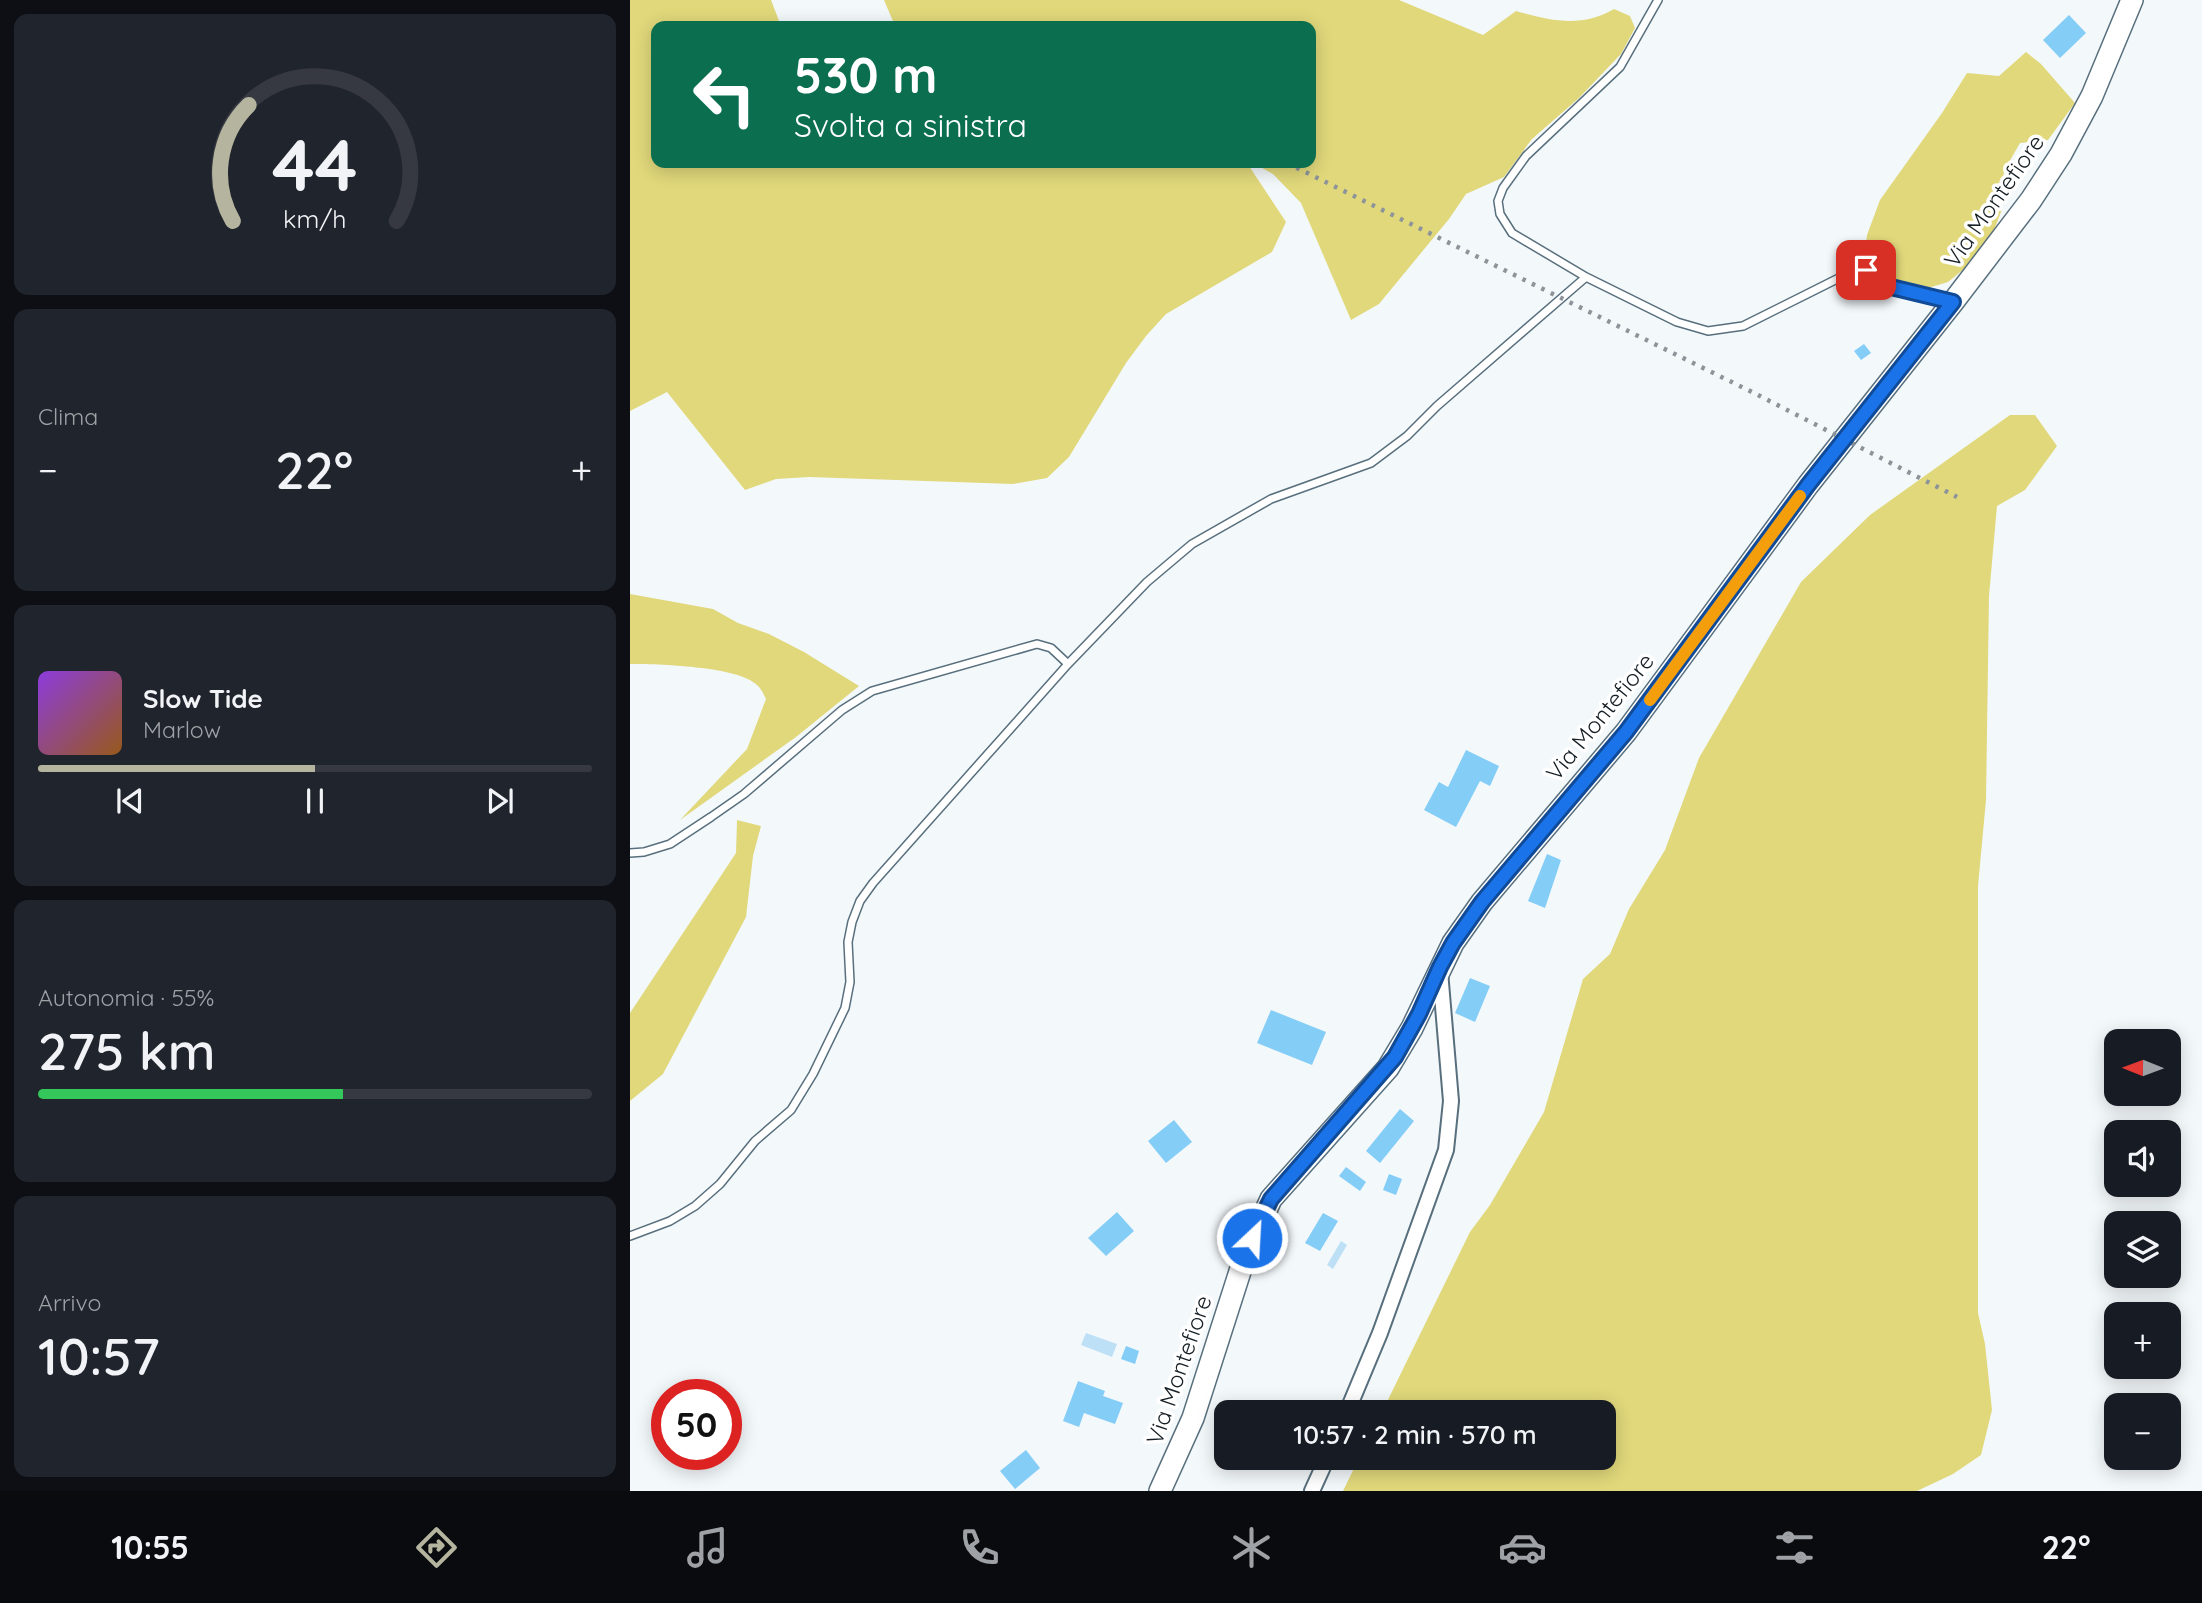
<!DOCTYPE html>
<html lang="it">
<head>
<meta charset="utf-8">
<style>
  :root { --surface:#171b24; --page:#20242c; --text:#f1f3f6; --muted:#9ea1a6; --line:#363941; --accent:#b5b49f }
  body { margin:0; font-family:Quicksand,sans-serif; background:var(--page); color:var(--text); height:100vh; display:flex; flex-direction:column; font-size:26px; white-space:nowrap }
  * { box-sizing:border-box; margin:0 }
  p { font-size:23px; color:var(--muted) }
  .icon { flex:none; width:38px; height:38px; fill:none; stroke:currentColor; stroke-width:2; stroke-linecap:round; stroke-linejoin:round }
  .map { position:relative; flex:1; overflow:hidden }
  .side { display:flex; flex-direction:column; gap:14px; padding:14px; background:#0d0f14; width:630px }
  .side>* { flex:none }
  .top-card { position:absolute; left:21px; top:21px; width:665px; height:147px; border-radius:14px; box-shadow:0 4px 18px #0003; background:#0b6e4f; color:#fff; overflow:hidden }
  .needle { width:46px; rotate:271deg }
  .buttons { position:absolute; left:1474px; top:1029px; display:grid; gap:14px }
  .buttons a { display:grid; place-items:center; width:77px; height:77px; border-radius:14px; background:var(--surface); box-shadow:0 4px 18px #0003; font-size:35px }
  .speed { position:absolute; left:21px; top:1379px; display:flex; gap:14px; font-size:35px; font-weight:700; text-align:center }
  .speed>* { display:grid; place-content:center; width:91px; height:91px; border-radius:50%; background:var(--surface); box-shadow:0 4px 18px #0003; line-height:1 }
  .speed .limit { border:10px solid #d22; background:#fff; color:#111 }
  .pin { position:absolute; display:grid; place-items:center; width:60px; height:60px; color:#fff; margin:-30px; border-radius:14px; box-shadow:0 4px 10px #0006 }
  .me { position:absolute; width:77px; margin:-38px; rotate:25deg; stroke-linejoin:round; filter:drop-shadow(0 0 5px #0008) }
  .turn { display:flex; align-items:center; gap:24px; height:147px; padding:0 28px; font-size:32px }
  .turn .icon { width:91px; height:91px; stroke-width:2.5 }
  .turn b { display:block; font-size:49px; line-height:60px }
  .big { font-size:52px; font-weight:600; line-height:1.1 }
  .side .card { flex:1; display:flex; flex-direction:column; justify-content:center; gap:10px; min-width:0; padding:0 24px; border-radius:14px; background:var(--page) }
  .side .dial { align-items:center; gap:0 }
  .dial svg { height:182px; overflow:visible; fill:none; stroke:var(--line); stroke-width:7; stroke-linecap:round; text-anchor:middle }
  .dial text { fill:var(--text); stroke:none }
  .song { display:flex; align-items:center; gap:21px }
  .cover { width:84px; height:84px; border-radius:10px; background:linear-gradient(135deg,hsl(270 70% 55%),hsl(30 70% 35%)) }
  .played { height:7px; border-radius:4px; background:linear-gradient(90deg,var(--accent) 50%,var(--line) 50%) }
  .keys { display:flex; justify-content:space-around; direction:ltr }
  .heat { display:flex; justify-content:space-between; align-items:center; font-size:38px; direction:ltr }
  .charge { height:10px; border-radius:5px; background:linear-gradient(90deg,#34c759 55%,var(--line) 0) }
  .trip { position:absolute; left:584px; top:1400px; width:402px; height:70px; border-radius:14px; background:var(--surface); box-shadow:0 4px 18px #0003; font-weight:600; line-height:70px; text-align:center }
  .dock { display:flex; height:112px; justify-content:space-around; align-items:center; background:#090b0e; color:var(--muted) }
  .dock .icon { width:49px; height:49px }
  .dock .active { color:var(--accent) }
  .dock b { font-size:32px; color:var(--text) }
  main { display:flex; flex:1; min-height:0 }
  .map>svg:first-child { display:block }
  .green { fill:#e1d87b }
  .water { fill:#bee0f6 }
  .building { fill:#84cdf7 }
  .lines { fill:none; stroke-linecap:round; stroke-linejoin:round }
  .lane-casing { stroke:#586f7d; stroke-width:10 }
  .street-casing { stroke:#586f7d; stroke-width:18 }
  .secondary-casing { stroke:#586f7d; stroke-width:24 }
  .lane { stroke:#fff; stroke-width:7 }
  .street { stroke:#fff; stroke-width:14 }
  .secondary { stroke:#fff; stroke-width:21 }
  .rail { stroke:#8d9499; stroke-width:4.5; stroke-dasharray:3.5 7; stroke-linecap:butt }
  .route-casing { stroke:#114b97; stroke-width:18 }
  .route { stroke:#1a73e8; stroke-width:12 }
  .slow { stroke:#f59e0b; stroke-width:12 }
  .labels { text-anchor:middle; stroke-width:7; stroke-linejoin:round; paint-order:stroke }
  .street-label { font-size:23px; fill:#151e24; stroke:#fff }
</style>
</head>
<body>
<main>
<section class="side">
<div class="card dial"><svg viewBox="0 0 100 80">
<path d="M14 69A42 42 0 1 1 86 69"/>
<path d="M14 69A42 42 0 0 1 21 18" stroke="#b5b49f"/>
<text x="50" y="56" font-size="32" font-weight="700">44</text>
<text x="50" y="72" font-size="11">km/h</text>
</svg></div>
<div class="card"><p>Clima</p>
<div class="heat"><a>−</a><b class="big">22°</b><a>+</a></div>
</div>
<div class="card">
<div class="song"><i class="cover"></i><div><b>Slow Tide</b><p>Marlow</p></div></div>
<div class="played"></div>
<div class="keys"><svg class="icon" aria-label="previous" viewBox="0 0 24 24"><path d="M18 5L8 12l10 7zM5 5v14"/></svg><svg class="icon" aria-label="pause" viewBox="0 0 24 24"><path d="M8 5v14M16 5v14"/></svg><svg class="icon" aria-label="next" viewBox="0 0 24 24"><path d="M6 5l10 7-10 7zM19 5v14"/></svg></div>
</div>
<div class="card"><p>Autonomia · 55%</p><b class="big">275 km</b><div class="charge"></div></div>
<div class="card"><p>Arrivo</p><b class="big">10:57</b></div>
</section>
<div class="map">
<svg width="1572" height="1491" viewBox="0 0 1572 1491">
  <rect width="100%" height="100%" fill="#f3f8fb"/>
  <path class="green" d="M0,0H141L151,26H26V163H617L656,222L642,252L536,314L516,336L496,363L439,457L417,478L383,484L179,477L146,479L115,490L37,392L0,411Z
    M254,0H769L853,35L886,11C921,21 952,28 984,9L1000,16L1005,28L991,54L949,98L902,139L874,177L836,194L819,219L749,304L721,320L671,203L643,174L623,163H681V26H265Z
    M1396,52L1411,64L1445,103L1418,140L1390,143L1374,171L1371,212L1356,251L1318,282L1298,288L1278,285L1266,282L1234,262L1237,235L1250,200L1312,113L1337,73L1369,76Z
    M1380,415H1405L1427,446L1395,490L1367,506L1359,596L1356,800L1348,886V1313L1355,1344L1362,1410L1351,1455L1323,1474L1287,1491H713L729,1458H975V1412H752L840,1232L860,1205L914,1112L953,979L980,954L999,909L1035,850L1069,758L1171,582L1240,515Z
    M0,594L83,609L108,623L139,634L174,652L229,686L166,737L50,820L117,749L136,699C134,695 131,688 127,685C108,666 27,664 0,664Z
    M107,820L131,826L123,856L116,917L33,1074L0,1101V1013L106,853Z"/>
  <path class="water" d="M711,1241L717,1245L703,1269L697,1265Z
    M456,1333L487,1344L482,1357L451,1345Z"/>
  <path class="building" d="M1439,15L1456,33L1430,58L1413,40Z
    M1234,344L1241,353L1231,360L1224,351Z
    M836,750L869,766L860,786L850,781L826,827L794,810L809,782L818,787Z
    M917,854L931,860L915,908L898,901Z
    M840,978L860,986L845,1022L825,1013Z
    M641,1010L696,1032L682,1065L627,1043Z
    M770,1109L784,1121L750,1163L736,1151Z
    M544,1120L562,1142L536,1163L518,1141Z
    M716,1167L736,1182L730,1191L709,1176Z
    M759,1174L772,1179L766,1195L753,1190Z
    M487,1212L504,1231L476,1256L458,1238Z
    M693,1213L708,1221L690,1251L675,1243Z
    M496,1346L509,1351L505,1364L491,1359Z
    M448,1381L475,1391L473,1396L493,1403L485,1424L454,1413L449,1427L433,1421Z
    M396,1450L410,1468L385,1489L370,1471Z"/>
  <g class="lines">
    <defs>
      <path id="lane" d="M1028,0L990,67L896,156L873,188L868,201L870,214L882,233L956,277L1047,322L1078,331L1113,326L1223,271C1246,269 1246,280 1264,288C1281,295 1301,297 1319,301
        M0,853L14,852L40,844L81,817L114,794L212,710L242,691L407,644L421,648L438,664
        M0,1236L40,1221L65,1206L90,1184L125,1141L161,1110L183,1074L215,1008L220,982L218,942L222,922L230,901L243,883L438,664L517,582L562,544L641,499L741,463L777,436L807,406L956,277"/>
      <path id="street" d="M717,1412L750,1333L816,1150L821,1101L810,971
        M682,1491L697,1458"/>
      <path id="secondary" d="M530,1491L563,1418L614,1259L641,1199L758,1068L782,1028L823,943L852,902L996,732L1178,485L1323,302L1401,200L1431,154L1462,96L1502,0"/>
    </defs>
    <use href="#lane" class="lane-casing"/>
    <use href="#street" class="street-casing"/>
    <use href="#secondary" class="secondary-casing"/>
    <use href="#lane" class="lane"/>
    <use href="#street" class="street"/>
    <use href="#secondary" class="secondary"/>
    <path class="rail" d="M657,163L1124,393L1327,497"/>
  </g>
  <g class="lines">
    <defs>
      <path id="route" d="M622,1238L641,1199L765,1057L789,1014L810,967L823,943L852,902L996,732L1178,485L1323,302L1261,287L1245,274L1236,270"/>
    </defs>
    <use href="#route" class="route-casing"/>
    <use href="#route" class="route"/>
    <path class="slow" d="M1020,700L1170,496"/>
  </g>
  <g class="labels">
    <g class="street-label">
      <text transform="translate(1364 201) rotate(-55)" y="8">Via Montefiore</text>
      <text transform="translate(970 717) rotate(-51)" y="8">Via Montefiore</text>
      <text transform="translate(549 1370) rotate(-71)" y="8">Via Montefiore</text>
    </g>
  </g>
</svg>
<div class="buttons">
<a><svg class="needle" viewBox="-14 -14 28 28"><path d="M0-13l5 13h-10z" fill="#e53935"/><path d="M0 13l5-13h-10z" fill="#9ea1a6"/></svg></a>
<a><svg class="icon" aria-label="sound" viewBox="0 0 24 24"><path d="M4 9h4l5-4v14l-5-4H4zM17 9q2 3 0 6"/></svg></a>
<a><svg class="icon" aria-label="layers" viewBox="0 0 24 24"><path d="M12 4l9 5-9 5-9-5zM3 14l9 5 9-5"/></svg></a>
<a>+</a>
<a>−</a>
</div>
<div class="speed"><div class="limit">50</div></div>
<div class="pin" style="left:1236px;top:270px;background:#d93025"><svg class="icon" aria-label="arrive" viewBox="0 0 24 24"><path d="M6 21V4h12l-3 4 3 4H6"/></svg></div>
<svg class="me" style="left:622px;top:1238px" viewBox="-20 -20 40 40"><circle r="17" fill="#1a73e8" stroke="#fff" stroke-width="3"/><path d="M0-11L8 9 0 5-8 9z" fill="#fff"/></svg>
<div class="trip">10:57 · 2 min · 570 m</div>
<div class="top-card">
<div class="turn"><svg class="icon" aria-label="left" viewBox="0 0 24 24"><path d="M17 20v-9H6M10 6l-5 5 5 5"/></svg><div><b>530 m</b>Svolta a sinistra</div></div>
</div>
</div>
</main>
<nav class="dock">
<b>10:55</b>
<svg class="icon active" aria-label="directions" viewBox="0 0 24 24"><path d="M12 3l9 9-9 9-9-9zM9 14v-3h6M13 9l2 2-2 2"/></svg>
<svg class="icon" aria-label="music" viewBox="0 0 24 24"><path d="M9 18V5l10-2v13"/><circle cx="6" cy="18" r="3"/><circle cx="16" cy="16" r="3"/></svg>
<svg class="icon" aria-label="phone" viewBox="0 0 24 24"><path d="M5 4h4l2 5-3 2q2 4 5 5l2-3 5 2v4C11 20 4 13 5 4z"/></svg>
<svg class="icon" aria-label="climate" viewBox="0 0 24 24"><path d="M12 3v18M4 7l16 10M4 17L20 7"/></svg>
<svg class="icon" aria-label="car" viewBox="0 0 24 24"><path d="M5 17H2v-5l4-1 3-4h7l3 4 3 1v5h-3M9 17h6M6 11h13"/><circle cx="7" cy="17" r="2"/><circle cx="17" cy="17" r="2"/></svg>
<svg class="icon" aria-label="filters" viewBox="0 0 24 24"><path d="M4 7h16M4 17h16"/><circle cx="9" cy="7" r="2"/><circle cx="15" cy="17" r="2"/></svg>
<b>22°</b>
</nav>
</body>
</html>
